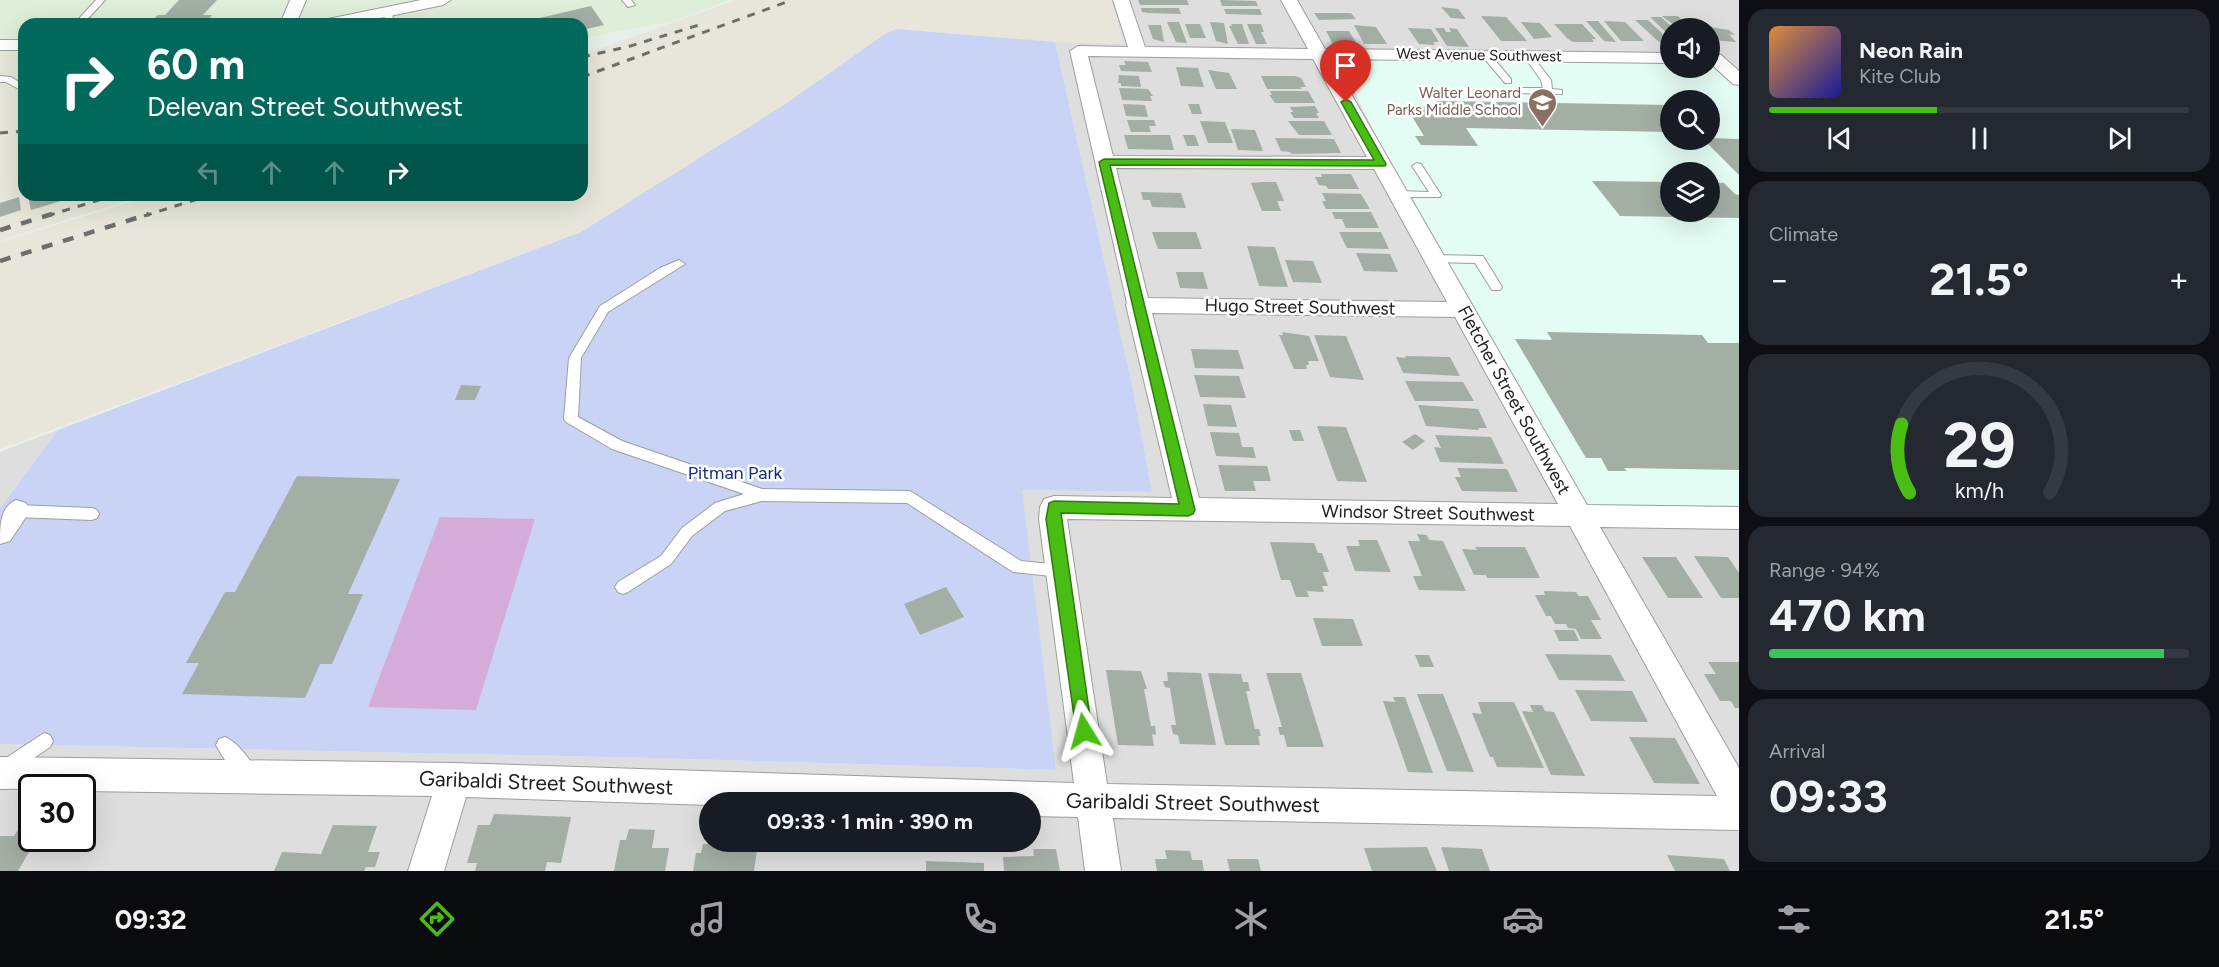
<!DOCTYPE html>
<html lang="en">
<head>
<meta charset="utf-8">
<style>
  :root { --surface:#171b24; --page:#242831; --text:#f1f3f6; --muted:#9ea1a6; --line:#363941; --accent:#49bd13 }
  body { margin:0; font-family:Figtree,sans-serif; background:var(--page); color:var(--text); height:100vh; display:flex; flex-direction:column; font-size:22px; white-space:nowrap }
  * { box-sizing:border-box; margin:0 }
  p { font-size:20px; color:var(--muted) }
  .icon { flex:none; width:33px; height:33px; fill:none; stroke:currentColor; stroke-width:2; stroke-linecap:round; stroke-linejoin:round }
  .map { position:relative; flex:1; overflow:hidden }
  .panel { display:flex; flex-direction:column; gap:9px; padding:9px; background:#0d0f14; width:480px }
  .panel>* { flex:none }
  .banner { position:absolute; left:18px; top:18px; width:570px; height:183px; border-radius:18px; box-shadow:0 6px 24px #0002; background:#00695c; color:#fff; overflow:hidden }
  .fabs { position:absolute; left:1660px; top:18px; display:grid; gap:12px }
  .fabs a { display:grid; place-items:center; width:60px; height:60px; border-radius:50%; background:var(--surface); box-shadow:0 6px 24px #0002; font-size:30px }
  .speed { position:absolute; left:18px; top:774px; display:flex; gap:12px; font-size:30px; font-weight:700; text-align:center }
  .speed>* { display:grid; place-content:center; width:78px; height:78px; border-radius:50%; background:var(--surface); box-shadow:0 6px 24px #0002; line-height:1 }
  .speed .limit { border:3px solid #111; border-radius:9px; background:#fff; color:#111 }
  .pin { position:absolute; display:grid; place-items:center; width:51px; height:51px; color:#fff; margin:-62px -26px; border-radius:50% 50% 50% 0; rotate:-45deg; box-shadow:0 0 6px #0007 }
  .pin .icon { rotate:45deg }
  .me { position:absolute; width:66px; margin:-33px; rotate:352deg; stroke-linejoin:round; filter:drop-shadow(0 0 4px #0008) }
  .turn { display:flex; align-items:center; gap:21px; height:126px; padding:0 30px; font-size:27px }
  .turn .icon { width:78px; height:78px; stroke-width:2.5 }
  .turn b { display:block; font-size:42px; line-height:51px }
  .lanes { display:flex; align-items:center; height:57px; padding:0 30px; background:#0003; justify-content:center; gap:30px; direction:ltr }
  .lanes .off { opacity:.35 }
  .big { font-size:45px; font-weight:700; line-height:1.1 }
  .panel .card { flex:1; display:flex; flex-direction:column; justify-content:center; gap:9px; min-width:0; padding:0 21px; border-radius:18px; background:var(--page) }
  .panel .dial { align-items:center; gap:0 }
  .dial svg { height:156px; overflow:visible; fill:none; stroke:var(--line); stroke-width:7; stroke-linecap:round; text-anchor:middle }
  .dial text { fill:var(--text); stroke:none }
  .song { display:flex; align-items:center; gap:18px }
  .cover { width:72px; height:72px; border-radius:9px; background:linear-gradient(135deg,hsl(30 70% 55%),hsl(240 70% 35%)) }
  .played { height:6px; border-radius:3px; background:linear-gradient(90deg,var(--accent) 40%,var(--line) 40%) }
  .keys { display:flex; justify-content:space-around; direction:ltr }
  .heat { display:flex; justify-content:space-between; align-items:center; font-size:33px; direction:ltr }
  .charge { height:9px; border-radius:4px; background:linear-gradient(90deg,#34c759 94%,var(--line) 0) }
  .trip { position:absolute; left:699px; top:792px; width:342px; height:60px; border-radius:30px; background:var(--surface); box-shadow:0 6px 24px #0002; font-weight:700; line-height:60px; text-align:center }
  .menu { display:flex; height:96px; justify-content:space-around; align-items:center; background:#090b0e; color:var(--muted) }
  .menu .icon { width:42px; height:42px }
  .menu .current { color:var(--accent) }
  .menu b { font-size:27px; color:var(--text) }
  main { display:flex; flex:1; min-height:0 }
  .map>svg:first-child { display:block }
  .residential { fill:#dddedd; fill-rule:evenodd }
  .commercial { fill:#deeed8 }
  .industrial { fill:#e8e6da }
  .education { fill:#e3fcf4; fill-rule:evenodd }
  .park { fill:#c9d3f5 }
  .water { fill:#d5acd9 }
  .building { fill:#a3aea5 }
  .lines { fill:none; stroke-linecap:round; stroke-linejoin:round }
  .service-casing { stroke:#9d9d9d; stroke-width:2 }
  .minor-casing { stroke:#9d9d9d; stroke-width:2 }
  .service { fill:#fff; fill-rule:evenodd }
  .minor { fill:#fff; fill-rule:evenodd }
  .rail-far1 { stroke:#6e6e6e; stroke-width:3; stroke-dasharray:8 8; stroke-linecap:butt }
  .rail { stroke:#6e6e6e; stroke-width:4.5; stroke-dasharray:11 11; stroke-linecap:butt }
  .route { fill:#49bd13; stroke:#2f7b0c; stroke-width:1.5 }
  .labels { text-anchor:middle; stroke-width:5; stroke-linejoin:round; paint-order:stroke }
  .far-street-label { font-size:15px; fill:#202020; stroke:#fff }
  .far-education-label { font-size:15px; fill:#785e54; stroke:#fff; text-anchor:end }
  .street-label { font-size:18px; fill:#202020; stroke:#fff }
  .park-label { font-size:18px; fill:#162c76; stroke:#fff }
  .near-street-label { font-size:21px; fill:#202020; stroke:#fff }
</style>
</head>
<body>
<main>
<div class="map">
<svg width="1739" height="871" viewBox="0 0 1739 871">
  <rect width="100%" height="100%" fill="#e7efea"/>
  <path class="residential" d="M1111,0H1739V871H0V744L656,758L1056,770L1021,490L1152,492L1132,385L1055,42L1123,43ZM1671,28H1710V68H1671ZM1671,100H1710V140H1671ZM1671,172H1710V212H1671ZM32,788H82V838H32ZM710,802H1030V842H710Z
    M58,430L7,498L0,508V452Z"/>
  <path class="commercial" d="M0,0H730L674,21L582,38V24H24V195H144L0,241Z"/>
  <path class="industrial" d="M736,0H1111L1123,44L1054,42L908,30L914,25L581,232L0,449V242L154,195H582V55Z
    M427,11L431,24H364Z
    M0,54L24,55V195H144L0,241Z"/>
  <path class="education" d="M1334,53L1671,59V68H1710V62L1739,88V528L1576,526ZM1671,100H1710V140H1671ZM1671,172H1710V212H1671Z"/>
  <path class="park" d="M896,29L1055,42L1132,385L1152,492L1022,490L1056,770L656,758L0,744V508L58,430L581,232L784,105L885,34Z"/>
  <path class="water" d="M440,517L535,519L476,710L368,707Z"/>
  <path class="building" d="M179,0H217L203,15H212L208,20H199L195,24L150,22L158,15H165Z
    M1138,0H1187L1189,5H1140Z
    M1220,0L1256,1L1258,6H1222Z
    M591,6L604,25L582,30V24H514Z
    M1441,7L1458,9L1466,19L1451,18Z
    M1141,8H1179L1181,14L1148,13L1142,12Z
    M1224,9H1260L1262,15L1226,14Z
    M1314,13H1351L1356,19L1319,20Z
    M1481,16L1506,17L1527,41H1501Z
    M1662,16H1678L1690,28H1678Z
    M1650,17H1661L1673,28H1671V37Z
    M1635,20H1648L1671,42H1659Z
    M1586,21H1598L1616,42L1604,41Z
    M1604,21L1625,22L1644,41H1621Z
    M1167,22H1179L1187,43L1176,42Z
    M1210,22L1224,23L1228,44L1216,41Z
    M1521,22L1540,23L1552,37L1534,39Z
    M1185,24H1200L1206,38H1190Z
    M1231,24H1242L1249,44H1238L1229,26H1232Z
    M1247,24H1261L1264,32H1261L1267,44H1256Z
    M1554,24H1582L1596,39H1592L1594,42H1573L1568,39Z
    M1148,25H1161L1164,42L1153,39Z
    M1354,25L1376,27L1387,44H1364Z
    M1710,27L1729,30L1735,35L1729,34L1736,42L1710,40Z
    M1408,28L1431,29L1439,42H1433L1435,45L1419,44Z
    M1435,28H1444L1446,32H1451L1449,28L1457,29L1469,47L1447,46Z
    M1326,31H1349L1358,46H1352L1353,48L1334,46Z
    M1124,61L1148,62L1152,72L1121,71L1119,65H1126Z
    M1176,67L1198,68L1204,87L1181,86Z
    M1208,70L1229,73L1237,89H1216Z
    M1119,75L1139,76L1141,87L1121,86V83H1118Z
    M1261,76H1295L1301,78L1306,87H1300L1302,89H1267Z
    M1119,88L1148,89L1153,96H1150L1152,101L1122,100Z
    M1270,91H1308L1315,103H1275L1269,95H1272Z
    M1436,101L1671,105V132L1466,128L1478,146L1421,145L1415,136H1424L1406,107H1440Z
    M1123,104L1145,105L1148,117L1126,116Z
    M1188,104H1199L1202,114H1192Z
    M1315,106L1319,113H1316L1319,118H1294L1290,112H1293L1290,107Z
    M1127,120H1154L1156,126H1149L1151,132H1131Z
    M1200,121L1225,122L1233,143H1208Z
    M1288,121H1324L1332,135H1299Z
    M1231,129L1255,130L1263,151L1238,150Z
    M1124,135H1170L1174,150L1128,149Z
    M1183,135H1195L1199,146H1187Z
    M1275,138L1334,139L1341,153L1291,154L1290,152L1281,151Z
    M1710,138L1739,139V175L1704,140Z
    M1321,174H1351L1359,189H1328L1326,186L1319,185L1315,177H1322Z
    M1592,181L1671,182V212H1710V182L1724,183L1735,194L1739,195V218L1620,216Z
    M1262,182H1276L1284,201H1277L1281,211H1262L1251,183Z
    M1141,192L1181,193L1186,208L1152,207L1150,200H1143Z
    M1322,193L1361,194L1370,209H1326L1322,201H1326Z
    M31,195H78V196L31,210L28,196Z
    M19,197L21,210L0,217V203Z
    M1332,212H1371L1379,228H1346L1342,219H1335Z
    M1152,232H1196L1202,249H1158Z
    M1339,232H1381L1389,249L1347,248Z
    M1247,246L1275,247L1288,287L1259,286Z
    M1356,253L1390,254L1398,272L1364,271Z
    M1285,260L1313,261L1322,283L1293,282Z
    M1176,272H1203L1208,289L1180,288Z
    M1282,332L1309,336L1319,361H1308L1309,365H1306L1307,369H1294L1279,335H1283Z
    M1547,332L1702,335L1708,343H1739V470L1624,468L1627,471H1608L1601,458H1586L1515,339L1552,340Z
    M1314,335L1346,336L1364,380L1330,377Z
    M1191,349L1238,350L1244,369L1195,368Z
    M1405,356L1450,357L1460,376L1403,373L1396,357L1406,358Z
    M1194,375L1239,376L1246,398L1200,397Z
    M1405,381L1463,382L1474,401H1415Z
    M461,385L481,386L475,400H455Z
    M1203,404L1231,405L1237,427L1208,426Z
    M1418,405L1478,409L1487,428H1478L1479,430L1426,426Z
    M1317,426L1346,427L1367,482L1337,481Z
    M1289,430H1300L1304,441H1293Z
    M1210,432L1239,433L1242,447H1253L1256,458L1216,456Z
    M1415,434L1425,441L1413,450L1402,442Z
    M1435,435L1491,437L1504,464L1440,462L1434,447L1441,448Z
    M1218,465L1267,466L1271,481H1253L1256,491H1225Z
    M1457,468L1507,469L1518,492L1462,491L1455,477H1461Z
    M297,476L400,479L348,594H363L332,664H320L305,698L182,694L199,663H186L225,592H235Z
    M1417,534L1427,535L1429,540L1443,541L1466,591L1419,590L1413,576H1422L1408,541H1420Z
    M1358,540H1377L1391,572L1355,571L1346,546H1360Z
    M1270,542L1314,543L1318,553H1322L1329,572H1323L1328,586H1322L1324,592L1307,591L1309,597H1296L1290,580H1281Z
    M1475,547H1525L1540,578H1487L1486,575H1474L1462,549L1477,550Z
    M1694,556L1728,557L1739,573V598H1721Z
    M1642,557H1676L1703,598H1668Z
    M946,587L964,617L920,635L904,604Z
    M1544,591L1576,592L1579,596H1588L1601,620H1591L1602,639H1581L1576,629L1568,628L1566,624H1555L1551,616H1546L1535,595H1545Z
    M1313,618L1353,619L1363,646H1322Z
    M1554,630H1574L1579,641H1559Z
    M1545,654L1611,655L1625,681L1559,680Z
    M1415,655H1429L1434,667H1420Z
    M1708,662H1739V708H1735L1731,701H1720L1704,674H1716Z
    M1106,670L1141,671L1147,689H1144L1151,726H1155L1156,735L1152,734L1154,746L1118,745Z
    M1167,672L1201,673L1216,745L1180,744L1178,735L1173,734L1171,725H1176L1170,688L1165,687L1163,681H1168Z
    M1208,673L1241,674L1243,682H1248L1250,691H1246L1255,729H1259L1261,736H1258L1260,745H1225Z
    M1266,673H1301L1324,747H1287L1284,735H1280L1278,727H1282Z
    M1575,690L1632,691L1648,722L1591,721Z
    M1417,694H1443L1474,772L1447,771Z
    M1393,697H1405L1433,773L1408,772L1383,701L1395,702Z
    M1478,702H1514L1544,768L1497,767L1493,757H1490L1472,713L1482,714Z
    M1530,705H1542L1545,711L1554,712L1585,776L1551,775L1522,711L1533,712Z
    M1629,737L1675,738L1700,784L1654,783Z
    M494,814L571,817L561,863L547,862L545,871H475L477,863H467L478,825H490Z
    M22,824H32V838H37L18,871H0V836H14Z
    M333,825L377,826L368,852H380L375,867H366L364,871H274L282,852L321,854Z
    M629,829L655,830L652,848H669L665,871H614L620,840H626Z
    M719,842H758L754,871H693L696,853H701L703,844H719Z
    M1427,847L1437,871H1372L1364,848Z
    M1441,847L1482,849L1490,871H1449Z
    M1033,849H1056L1060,871H1004L1003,857L1034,856Z
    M1165,850L1190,851L1192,860H1202L1204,871H1157L1155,859H1167Z
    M1667,855L1724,859L1730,871H1675Z
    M1227,859H1258L1261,871H1230Z
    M926,861L984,863V871H926Z"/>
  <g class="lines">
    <defs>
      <path id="service" d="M96,0H105L83,24H74Z
        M622,0H631L635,5L628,7Z
        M389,9L393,12L392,24H384L385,12Z
        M1483,53H1489L1511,79V83H1505L1483,57Z
        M1524,53H1530L1551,80L1552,89L1562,90V94L1514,93L1512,91L1517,88H1543L1541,80L1523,55Z
        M0,76L11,77L24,85V92L6,82H0Z
        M1417,163L1421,164L1441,195L1440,197H1398L1393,194L1398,191L1429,192L1412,166Z
        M1434,255L1483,256L1502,287L1500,290H1492L1475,263L1430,262L1428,259Z
        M679,260L685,264L608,312L581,358L578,417L622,441L762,489L910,491L1021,561L1060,565L1065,566L1068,571L1065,576L1060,577L1013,572L907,503L762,501L725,511L692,536L671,564L628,592L623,594L618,592L615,587L618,582L661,556L682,528L715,503L744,494L612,449L566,422L564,419L569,358L600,306L660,268Z
        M16,505L92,508L97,510L99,514L97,518L92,520L16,517L11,515L9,511L11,507Z
        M44,733L50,735L53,741L50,747L0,781V762Z
        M225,737C237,742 252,761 257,773L254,779L248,782C236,777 222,757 216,745L219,739Z"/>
      <path id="minor" d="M290,0H306L296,24H280Z
        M421,0H451L443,5L351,24H320L328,19Z
        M1113,0H1129L1145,47L1308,49L1281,0H1297L1325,49L1671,53V63L1331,59L1587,505L1739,507V529L1600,527L1739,768V830L1113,818L1121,871H1085L1078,817L1030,816V802H710V805L466,797L444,871H408L432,796L82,791V788L0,789V757L454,763L1074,783L1039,519L1040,507L1044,499L1054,496L1172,498L1126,305L1127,303L1070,51L1078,46L1128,47ZM1088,56L1313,59L1367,157L1113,156ZM1116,168L1374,169L1447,302L1148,298ZM1152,313L1455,317L1558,504L1199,498ZM1067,519L1570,526L1717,796L1107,784Z
        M0,40H24V50H0Z
        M1715,54L1721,55L1739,71V85L1733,84L1710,63V55Z
        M16,500L26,503L30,511L10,541L0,544C0,525 0,507 16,500Z"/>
    </defs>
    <use href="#service" class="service-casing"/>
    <use href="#minor" class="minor-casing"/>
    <use href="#service" class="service"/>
    <use href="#minor" class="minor"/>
    <path class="rail-far1" d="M582,57L627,47L699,25
      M582,77L792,0
      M0,133L24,131
      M47,216L115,195
      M144,216L210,195"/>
    <path class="rail" d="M0,230L52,214
      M0,261L149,214"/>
  </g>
  <path class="route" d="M1346,99L1351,102L1386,164L1385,166L1110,165L1195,510L1193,514L1188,516L1061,513L1092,731L1090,737L1084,739L1077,737L1046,519L1049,503L1054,501L1179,504L1099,162L1104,159L1374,160L1341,102Z"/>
  <defs>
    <symbol id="school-pin" viewBox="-11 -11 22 30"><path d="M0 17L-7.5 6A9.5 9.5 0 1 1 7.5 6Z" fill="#8d6e63" stroke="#fff"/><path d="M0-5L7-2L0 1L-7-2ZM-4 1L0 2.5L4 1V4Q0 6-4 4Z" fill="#fff"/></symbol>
  </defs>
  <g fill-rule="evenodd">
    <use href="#school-pin" x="1526" y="86" width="33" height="45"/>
  </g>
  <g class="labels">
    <g class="far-street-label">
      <text transform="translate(1479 55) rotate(1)" y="5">West Avenue Southwest</text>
    </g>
    <g class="far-education-label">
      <text x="1521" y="98">Walter Leonard<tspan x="1521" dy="17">Parks Middle School</tspan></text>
    </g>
    <g class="street-label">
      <text transform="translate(1300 307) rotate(1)" y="6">Hugo Street Southwest</text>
      <text transform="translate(1514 400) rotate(61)" y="6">Fletcher Street Southwest</text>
      <text transform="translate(1428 513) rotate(1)" y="6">Windsor Street Southwest</text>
    </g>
    <g class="park-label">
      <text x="735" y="479">Pitman Park</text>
    </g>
    <g class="near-street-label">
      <text transform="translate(546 783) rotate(2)" y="7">Garibaldi Street Southwest</text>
      <text transform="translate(1193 803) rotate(1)" y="7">Garibaldi Street Southwest</text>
    </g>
  </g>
</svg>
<div class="fabs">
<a><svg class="icon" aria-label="sound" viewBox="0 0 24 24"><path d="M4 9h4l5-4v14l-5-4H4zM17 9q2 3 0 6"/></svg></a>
<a><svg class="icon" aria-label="search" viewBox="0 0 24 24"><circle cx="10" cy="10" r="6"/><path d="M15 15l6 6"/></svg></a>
<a><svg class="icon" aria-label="layers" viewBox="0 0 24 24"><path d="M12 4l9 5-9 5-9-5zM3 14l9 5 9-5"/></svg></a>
</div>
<div class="speed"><div class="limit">30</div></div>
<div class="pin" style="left:1346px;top:102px;background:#d93025"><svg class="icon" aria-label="arrive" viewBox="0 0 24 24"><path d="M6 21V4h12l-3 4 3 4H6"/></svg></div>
<svg class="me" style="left:1084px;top:731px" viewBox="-20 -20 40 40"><path d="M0-17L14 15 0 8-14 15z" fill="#49bd13" stroke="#fff" stroke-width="4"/></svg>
<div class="trip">09:33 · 1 min · 390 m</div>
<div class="banner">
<div class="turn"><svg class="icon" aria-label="right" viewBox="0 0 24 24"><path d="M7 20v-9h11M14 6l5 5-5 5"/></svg><div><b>60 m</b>Delevan Street Southwest</div></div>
<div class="lanes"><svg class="icon off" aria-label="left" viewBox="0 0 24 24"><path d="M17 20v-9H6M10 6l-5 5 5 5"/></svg><svg class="icon off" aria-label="ahead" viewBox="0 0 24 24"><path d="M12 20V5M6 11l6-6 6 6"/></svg><svg class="icon off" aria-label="ahead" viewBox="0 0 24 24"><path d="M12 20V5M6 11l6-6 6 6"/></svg><svg class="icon" aria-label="right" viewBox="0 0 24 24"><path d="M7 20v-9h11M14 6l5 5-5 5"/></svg></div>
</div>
</div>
<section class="panel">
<div class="card">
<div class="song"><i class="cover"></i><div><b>Neon Rain</b><p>Kite Club</p></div></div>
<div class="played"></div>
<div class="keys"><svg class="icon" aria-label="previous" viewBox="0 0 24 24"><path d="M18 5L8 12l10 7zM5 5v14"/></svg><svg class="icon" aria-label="pause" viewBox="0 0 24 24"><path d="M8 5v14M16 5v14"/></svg><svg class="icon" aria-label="next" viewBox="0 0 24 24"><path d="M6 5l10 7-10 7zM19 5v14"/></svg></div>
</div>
<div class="card"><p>Climate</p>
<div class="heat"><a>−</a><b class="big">21.5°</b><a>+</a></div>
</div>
<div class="card dial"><svg viewBox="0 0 100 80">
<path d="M14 69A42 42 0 1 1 86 69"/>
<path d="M14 69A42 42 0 0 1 10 34" stroke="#49bd13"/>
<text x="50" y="56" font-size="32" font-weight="700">29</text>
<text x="50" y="72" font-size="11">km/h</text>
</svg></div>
<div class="card"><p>Range · 94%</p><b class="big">470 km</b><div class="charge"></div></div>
<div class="card"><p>Arrival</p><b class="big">09:33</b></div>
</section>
</main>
<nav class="menu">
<b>09:32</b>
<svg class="icon current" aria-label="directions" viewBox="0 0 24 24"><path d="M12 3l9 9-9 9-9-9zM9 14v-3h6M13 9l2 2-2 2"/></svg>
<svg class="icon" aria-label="music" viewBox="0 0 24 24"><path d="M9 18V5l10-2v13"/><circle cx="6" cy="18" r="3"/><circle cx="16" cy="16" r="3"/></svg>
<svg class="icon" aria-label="phone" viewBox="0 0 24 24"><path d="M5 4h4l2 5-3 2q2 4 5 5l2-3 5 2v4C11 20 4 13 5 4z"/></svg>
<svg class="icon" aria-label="climate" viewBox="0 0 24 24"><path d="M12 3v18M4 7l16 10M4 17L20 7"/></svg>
<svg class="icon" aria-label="car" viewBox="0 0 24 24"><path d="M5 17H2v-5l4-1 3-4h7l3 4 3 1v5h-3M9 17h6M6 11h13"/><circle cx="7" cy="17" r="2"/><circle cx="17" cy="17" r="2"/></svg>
<svg class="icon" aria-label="filters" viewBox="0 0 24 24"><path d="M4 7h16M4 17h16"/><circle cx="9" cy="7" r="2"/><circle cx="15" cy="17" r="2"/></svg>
<b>21.5°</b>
</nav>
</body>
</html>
